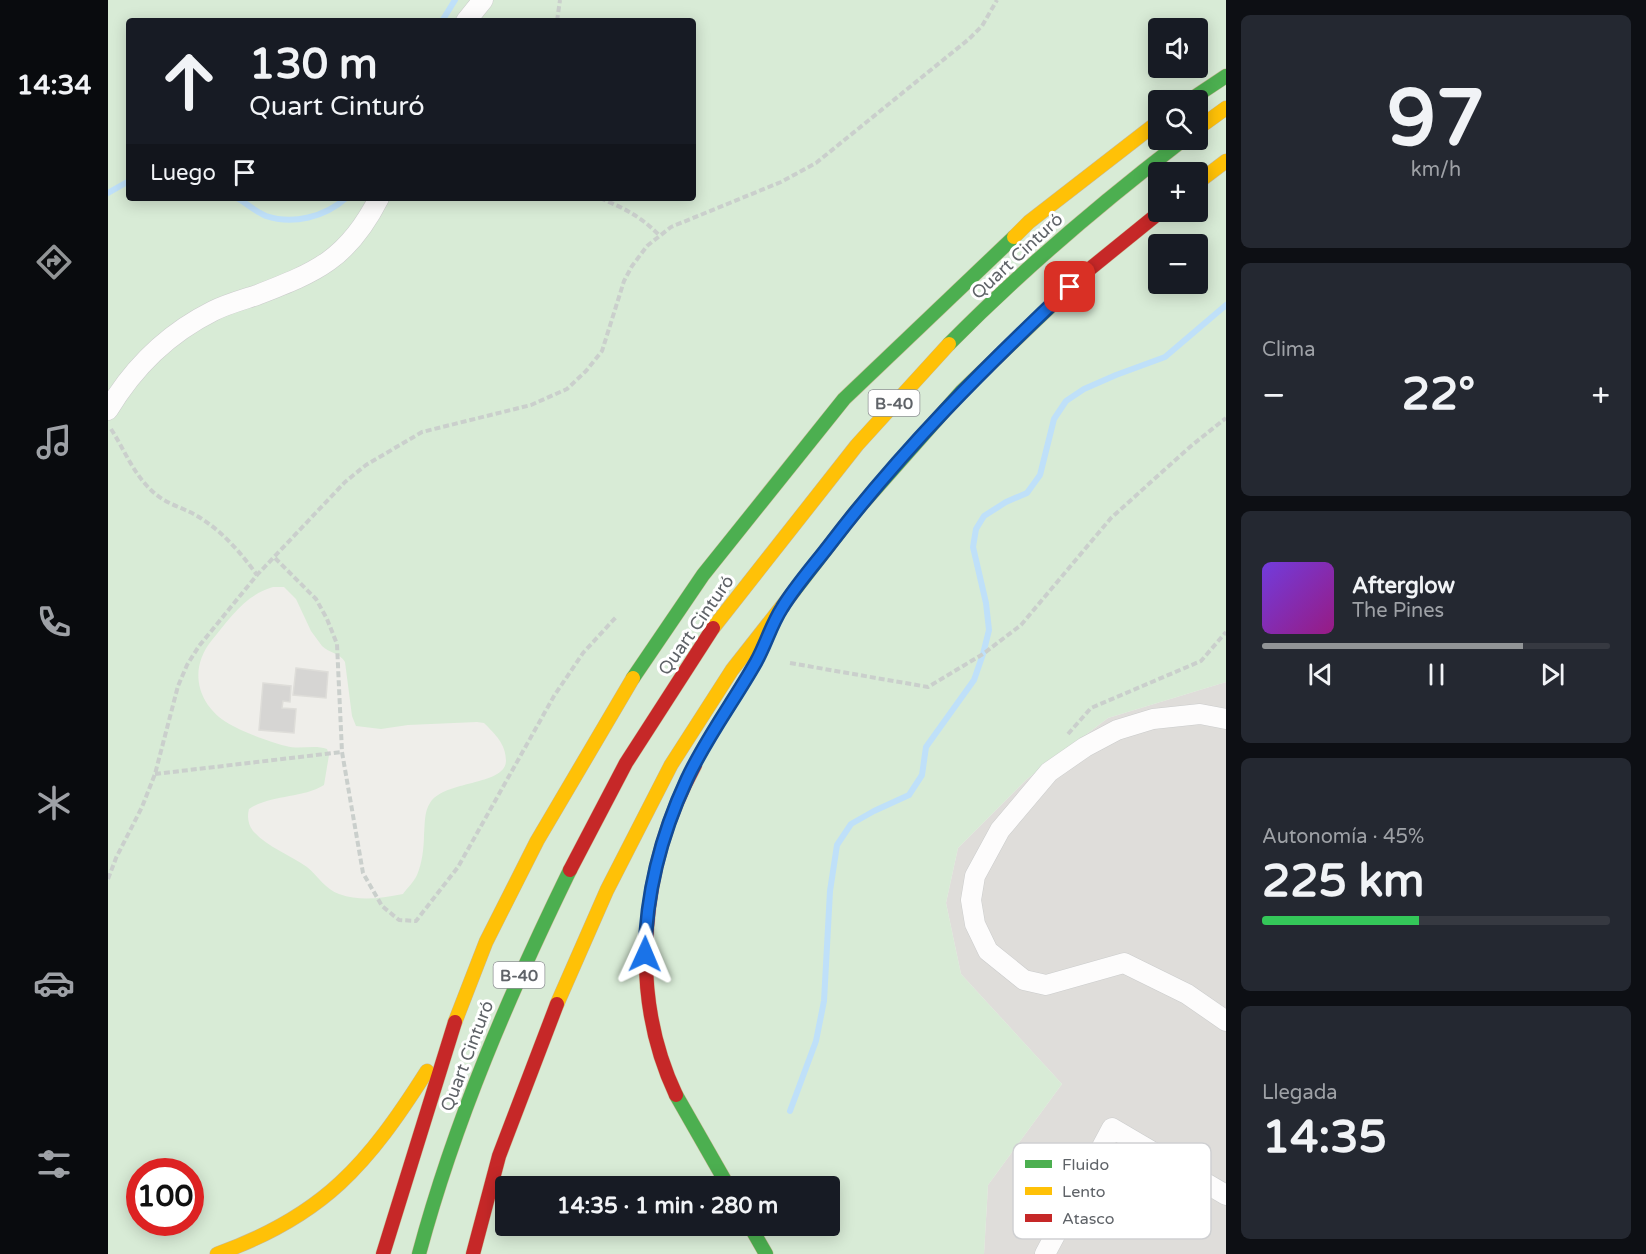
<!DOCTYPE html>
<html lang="es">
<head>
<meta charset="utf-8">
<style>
  :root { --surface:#171b24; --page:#242831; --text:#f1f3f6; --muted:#9ea1a6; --line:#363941; --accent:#919496 }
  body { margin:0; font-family:"Varela Round",sans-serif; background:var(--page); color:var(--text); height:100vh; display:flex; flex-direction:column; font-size:22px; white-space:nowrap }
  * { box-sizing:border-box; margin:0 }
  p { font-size:20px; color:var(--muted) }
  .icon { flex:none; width:33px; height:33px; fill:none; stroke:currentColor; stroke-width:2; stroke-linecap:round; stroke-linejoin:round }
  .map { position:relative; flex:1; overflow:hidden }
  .details { display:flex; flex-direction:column; gap:15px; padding:15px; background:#0d0f14; width:420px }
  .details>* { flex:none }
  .banner { position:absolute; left:18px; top:18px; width:570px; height:183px; border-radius:6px; box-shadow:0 3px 15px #0003; background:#171b24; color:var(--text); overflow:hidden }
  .controls { position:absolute; left:1040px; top:18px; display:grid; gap:12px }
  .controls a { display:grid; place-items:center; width:60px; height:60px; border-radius:6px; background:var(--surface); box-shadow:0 3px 15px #0003; font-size:30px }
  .speed { position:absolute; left:18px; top:1158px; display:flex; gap:12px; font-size:30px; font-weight:700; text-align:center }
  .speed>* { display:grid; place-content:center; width:78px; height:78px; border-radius:50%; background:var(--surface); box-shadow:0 3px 15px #0003; line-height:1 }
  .speed .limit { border:9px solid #d22; background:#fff; color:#111 }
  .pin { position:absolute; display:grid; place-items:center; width:51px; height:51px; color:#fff; margin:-26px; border-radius:12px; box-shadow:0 3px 9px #0006 }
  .me { position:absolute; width:66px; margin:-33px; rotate:1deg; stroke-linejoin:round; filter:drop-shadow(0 0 4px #0008) }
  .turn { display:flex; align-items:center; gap:21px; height:126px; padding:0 24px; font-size:27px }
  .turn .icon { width:78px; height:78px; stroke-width:2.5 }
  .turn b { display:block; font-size:42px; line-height:51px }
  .then { display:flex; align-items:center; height:57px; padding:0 24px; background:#0003; gap:12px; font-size:22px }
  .big { font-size:45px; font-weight:700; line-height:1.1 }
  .details .card { flex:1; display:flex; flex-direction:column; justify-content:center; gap:9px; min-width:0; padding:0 21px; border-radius:9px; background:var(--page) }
  .details .dial { align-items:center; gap:0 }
  .dial b { font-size:78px; line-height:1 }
  .song { display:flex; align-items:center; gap:18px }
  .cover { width:72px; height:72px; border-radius:9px; background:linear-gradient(135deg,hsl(260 70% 55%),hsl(310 70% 35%)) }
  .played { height:6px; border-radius:3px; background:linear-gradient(90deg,var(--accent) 75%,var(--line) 75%) }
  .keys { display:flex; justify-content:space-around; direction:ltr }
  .heat { display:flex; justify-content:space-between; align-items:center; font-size:33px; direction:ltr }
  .charge { height:9px; border-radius:4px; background:linear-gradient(90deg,#34c759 45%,var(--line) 0) }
  .trip { position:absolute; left:387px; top:1176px; width:345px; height:60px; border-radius:6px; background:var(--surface); box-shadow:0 3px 15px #0003; font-weight:700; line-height:60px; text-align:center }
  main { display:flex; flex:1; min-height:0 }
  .tab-bar { display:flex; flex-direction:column; width:108px; justify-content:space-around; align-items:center; background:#090b0e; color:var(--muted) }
  .tab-bar .icon { width:42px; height:42px }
  .tab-bar .current { color:var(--accent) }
  .tab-bar b { font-size:27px; color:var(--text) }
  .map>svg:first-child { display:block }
  .industrial { fill:#dfddda }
  .green { fill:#d8ebd6; fill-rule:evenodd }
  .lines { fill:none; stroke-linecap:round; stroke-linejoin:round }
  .stream { stroke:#bfe0f9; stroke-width:6 }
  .building { fill:#d6d5d3; stroke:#deddd9; stroke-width:1.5 }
  .street-casing { stroke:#cbcccc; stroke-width:21 }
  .fast-casing { stroke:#c8b996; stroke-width:15 }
  .slow-casing { stroke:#c8b996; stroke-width:15 }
  .jam-casing { stroke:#c8b996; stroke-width:15 }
  .path { stroke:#cacfcc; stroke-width:4; stroke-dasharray:6 3; stroke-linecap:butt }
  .street { stroke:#fdfcfc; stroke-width:20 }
  .fast { stroke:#4caf50; stroke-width:14 }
  .slow { stroke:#ffc107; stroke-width:14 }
  .jam { stroke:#c62828; stroke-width:14 }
  .route-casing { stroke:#114b97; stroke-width:15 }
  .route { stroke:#1a73e8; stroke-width:10 }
  .labels { text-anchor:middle; stroke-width:6; stroke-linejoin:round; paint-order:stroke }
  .shield { fill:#fff; stroke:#8f9295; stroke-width:1.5 }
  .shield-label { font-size:16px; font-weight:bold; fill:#5f6368 }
  .street-label { font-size:18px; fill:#5f6368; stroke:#fff }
  .key { fill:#fff; stroke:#cfd0d2; stroke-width:1.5 }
  .key-label { font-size:16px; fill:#5f6368 }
</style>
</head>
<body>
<main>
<nav class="tab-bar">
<b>14:34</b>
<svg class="icon current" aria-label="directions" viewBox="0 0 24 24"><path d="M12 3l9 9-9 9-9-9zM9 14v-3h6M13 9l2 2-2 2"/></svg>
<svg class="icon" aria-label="music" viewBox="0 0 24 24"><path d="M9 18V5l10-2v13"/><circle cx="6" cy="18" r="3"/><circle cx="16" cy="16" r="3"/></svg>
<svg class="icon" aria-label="phone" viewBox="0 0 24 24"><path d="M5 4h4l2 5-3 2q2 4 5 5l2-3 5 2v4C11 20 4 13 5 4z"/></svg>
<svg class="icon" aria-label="climate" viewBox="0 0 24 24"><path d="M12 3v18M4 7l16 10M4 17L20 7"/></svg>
<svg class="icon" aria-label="car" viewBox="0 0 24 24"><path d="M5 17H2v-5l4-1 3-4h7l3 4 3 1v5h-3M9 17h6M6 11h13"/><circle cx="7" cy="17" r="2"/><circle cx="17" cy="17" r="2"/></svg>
<svg class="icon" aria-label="filters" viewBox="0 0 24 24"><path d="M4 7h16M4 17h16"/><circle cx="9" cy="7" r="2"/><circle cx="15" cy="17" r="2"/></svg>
</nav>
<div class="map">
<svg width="1118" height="1254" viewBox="0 0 1118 1254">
  <rect width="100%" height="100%" fill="#efeeea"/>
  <path class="industrial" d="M1118,682V1254H876L880,1185L954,1084L853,974L838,903L850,848L919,779L1000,718Z"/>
  <path class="green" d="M0,0H1118V682L1000,718L919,779L850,848L838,903L853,974L954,1084L880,1185L876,1254H0ZM21,21H585V198H21ZM1050,28H1089V68H1050ZM1050,100H1089V140H1050ZM1050,172H1089V212H1050ZM1050,244H1089V284H1050ZM165,587H176L188,599L203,631L214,646C221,653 232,653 237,662L244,716L248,726L273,729L300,725L369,722L376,723C387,734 398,744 398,761C397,786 336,780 322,803C316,812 317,824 316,835C316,847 314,864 309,875C306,882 299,888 295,894C272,898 254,902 231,894C218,890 210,876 199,867C182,855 159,847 145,831C140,825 139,816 141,809C164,794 193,799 216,785L221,755L219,749C206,744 192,750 178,746C162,742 132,731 118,722C88,702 81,668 104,640C122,618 137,595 165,587ZM32,1172H82V1222H32ZM398,1186H722V1226H398Z"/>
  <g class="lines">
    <path class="stream" d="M334,21L347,0
      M0,193L21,181
      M129,198C138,203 148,212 158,216C185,225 217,217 238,198
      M682,1111L708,1041L716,1001L722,891L729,845L743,824L766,811L801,795L814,775L818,747L866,680L875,654L881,630L878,603L865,547L868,529L876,516L898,502L919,493L932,475L946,419L958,401L976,389L1008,375L1057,357L1118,305"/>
  </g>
  <path class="building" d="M188,668L220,672L218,698L185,695Z
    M155,683L183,686L182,702L175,701L174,708L188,709L186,733L151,730Z"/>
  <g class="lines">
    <defs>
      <path id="street" d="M358,21L375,0
        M0,410C25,368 61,333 105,311C119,304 134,300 149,295C209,272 240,259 271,198
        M1118,719L1092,714L1045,719L1009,730L977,747L941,772L892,830L867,876L863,900L867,924L880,951L916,980L938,985L1016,963L1079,994L1118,1021
        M937,1254L1004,1128L1118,1195"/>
      <path id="fast" d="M1082,100L1118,76
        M841,344C914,270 993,203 1075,140
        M686,591L748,511L854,391L946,303
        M525,678L595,575L736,399L906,237
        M568,1095L620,1186
        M642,1226L658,1254
        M311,1254C347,1120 401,995 462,870"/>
      <path id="slow" d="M1089,129L1118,108
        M1089,183L1118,161
        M906,237L921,222L1050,122
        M605,628L749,445L841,344
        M449,1004L499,890L563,765L624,670L686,591
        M347,1022L378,942L429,841L525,678
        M109,1254C216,1216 260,1164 319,1071"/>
      <path id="jam" d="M946,303L978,272L1052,212
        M462,870L518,763L605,628
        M568,1095C519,991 533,865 587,765
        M275,1254L347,1022
        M365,1254L391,1156L449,1004"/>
    </defs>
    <use href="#street" class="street-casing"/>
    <use href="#fast" class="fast-casing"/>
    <use href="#slow" class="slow-casing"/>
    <use href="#jam" class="jam-casing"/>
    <path class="path" d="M449,21L452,0
      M492,198C517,209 531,215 551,235
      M3,429C16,449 25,473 43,490C58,505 75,507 91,517C115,532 133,553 149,575
      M167,558L208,599L219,619L229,644L234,752L255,873L274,906L291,920L308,921L350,867L446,696L475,653L509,616
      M682,663L820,687L875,654L913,625L1003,518L1083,446L1118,418
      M960,734L983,708L1093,661L1118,632
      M47,774L234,752
      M0,879L8,858L34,807L47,774L70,686L79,665L91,646L149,575L237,482L258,465L314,432L423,405L459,389L478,371L494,351L516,281L524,266L539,246L563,227L673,182L708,163L861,39L874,26L889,0"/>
    <use href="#street" class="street"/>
    <use href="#fast" class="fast"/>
    <use href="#slow" class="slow"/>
    <use href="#jam" class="jam"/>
  </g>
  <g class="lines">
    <defs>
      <path id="route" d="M537,954C538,893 553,835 579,779C598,738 626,701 648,662C658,644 663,625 674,608C688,585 707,564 723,543C794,450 877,367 962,287"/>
    </defs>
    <use href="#route" class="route-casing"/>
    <use href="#route" class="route"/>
  </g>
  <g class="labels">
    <g class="shield">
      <rect x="760.5" y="390" width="51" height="26" rx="4.5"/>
      <rect x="385.5" y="962" width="51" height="26" rx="4.5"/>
    </g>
    <g class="shield-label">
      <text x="786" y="409">B-40</text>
      <text x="411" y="981">B-40</text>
    </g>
    <g class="street-label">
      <text transform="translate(909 256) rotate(-43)" y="6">Quart Cinturó</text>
      <text transform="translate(588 625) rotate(-55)" y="6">Quart Cinturó</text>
      <text transform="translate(359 1056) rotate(-69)" y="6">Quart Cinturó</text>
    </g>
  </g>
  <rect x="905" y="1143" width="198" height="96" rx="9" class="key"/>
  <rect x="917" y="1160" width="27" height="8" fill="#4caf50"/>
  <rect x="917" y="1187" width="27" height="8" fill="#ffc107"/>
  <rect x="917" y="1214" width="27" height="8" fill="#c62828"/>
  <g class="key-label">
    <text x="954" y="1170">Fluido</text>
    <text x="954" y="1197">Lento</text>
    <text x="954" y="1224">Atasco</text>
  </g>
</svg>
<div class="controls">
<a><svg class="icon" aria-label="sound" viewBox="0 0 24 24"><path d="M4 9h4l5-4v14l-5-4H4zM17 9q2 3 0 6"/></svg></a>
<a><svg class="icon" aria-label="search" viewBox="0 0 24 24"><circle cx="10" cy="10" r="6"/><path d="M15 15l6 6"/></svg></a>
<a>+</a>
<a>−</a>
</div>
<div class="speed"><div class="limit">100</div></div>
<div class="pin" style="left:962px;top:287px;background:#d93025"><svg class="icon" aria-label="arrive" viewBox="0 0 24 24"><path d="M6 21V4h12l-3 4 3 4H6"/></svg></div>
<svg class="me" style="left:537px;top:954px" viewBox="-20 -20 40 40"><path d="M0-17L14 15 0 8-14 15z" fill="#1a73e8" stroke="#fff" stroke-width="4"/></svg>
<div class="trip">14:35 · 1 min · 280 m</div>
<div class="banner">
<div class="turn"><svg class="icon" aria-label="ahead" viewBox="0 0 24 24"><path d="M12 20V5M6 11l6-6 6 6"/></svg><div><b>130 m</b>Quart Cinturó</div></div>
<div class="then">Luego<svg class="icon" aria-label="arrive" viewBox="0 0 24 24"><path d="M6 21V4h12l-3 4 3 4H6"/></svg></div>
</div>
</div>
<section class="details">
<div class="card dial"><b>97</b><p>km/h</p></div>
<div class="card"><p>Clima</p>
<div class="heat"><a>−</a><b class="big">22°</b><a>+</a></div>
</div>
<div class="card">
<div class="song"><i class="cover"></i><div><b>Afterglow</b><p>The Pines</p></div></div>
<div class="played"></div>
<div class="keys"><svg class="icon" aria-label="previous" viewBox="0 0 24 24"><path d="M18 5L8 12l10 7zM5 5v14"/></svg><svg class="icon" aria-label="pause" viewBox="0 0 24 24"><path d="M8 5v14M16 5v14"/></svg><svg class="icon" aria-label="next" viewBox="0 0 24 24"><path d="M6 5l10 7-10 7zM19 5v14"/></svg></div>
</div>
<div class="card"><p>Autonomía · 45%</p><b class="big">225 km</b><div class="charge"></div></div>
<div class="card"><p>Llegada</p><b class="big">14:35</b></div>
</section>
</main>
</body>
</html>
